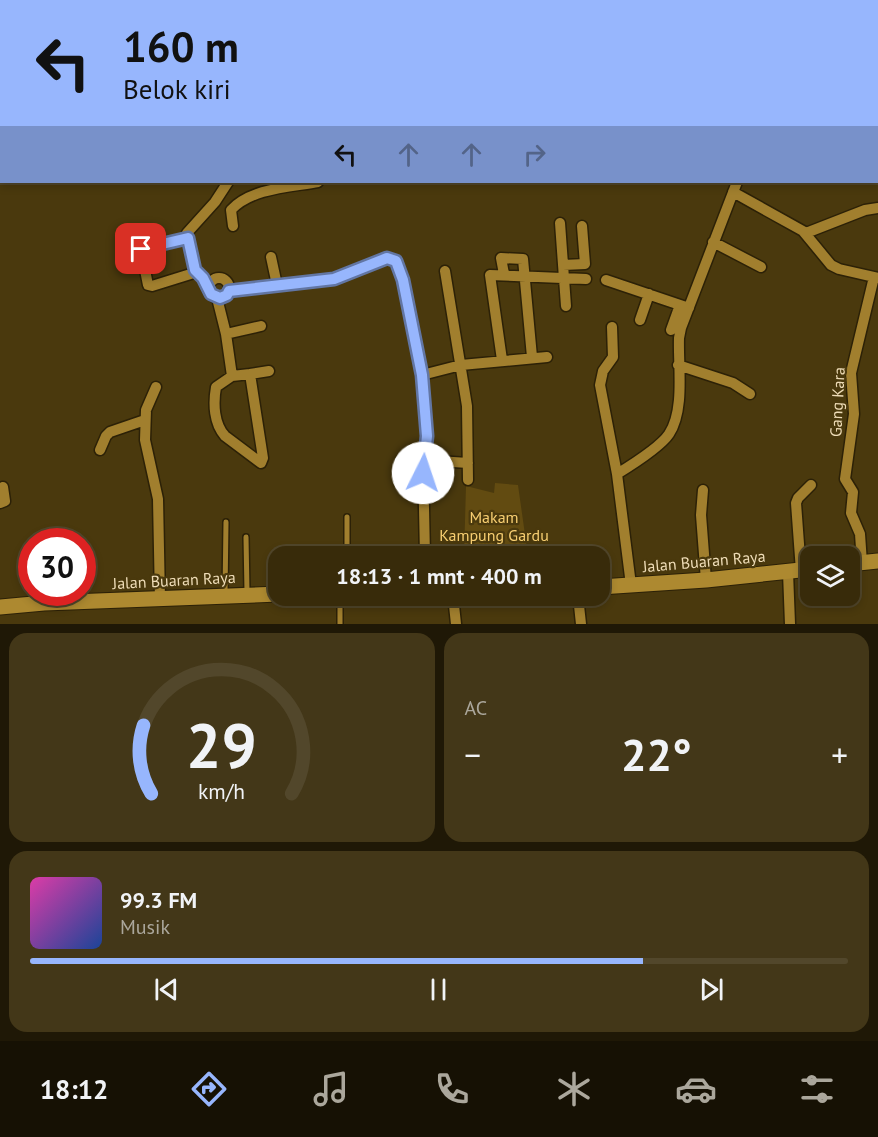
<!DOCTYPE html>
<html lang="id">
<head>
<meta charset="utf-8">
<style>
  :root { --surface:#382b0a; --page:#433718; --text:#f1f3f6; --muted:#aba79c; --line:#52472b; --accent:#97b6fd }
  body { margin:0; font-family:"PT Sans",sans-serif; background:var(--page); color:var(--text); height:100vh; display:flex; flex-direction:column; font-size:22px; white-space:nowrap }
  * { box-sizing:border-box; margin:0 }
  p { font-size:20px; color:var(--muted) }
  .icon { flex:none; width:33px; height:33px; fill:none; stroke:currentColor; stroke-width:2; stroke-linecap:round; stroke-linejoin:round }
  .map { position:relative; height:624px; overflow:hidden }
  .details { display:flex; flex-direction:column; gap:9px; padding:9px; background:#1f1806; flex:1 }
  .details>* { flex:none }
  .banner { position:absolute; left:0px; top:0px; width:879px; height:183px; box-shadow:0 3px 9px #0003,0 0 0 2px var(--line); background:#97b6fd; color:#111; overflow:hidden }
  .buttons { position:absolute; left:800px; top:546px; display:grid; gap:12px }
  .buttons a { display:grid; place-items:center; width:60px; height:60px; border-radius:12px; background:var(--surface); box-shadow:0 3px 9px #0003,0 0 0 2px var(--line); font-size:30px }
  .speed { position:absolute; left:18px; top:528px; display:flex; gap:12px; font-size:30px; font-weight:700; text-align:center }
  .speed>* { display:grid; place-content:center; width:78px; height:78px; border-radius:50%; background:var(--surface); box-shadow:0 3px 9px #0003,0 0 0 2px var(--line); line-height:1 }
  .speed .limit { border:9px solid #d22; background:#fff; color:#111 }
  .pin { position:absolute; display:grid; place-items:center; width:51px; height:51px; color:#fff; margin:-26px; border-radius:12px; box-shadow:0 3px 9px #0006 }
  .me { position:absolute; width:66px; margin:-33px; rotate:4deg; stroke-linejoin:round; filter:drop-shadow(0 0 4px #0008) }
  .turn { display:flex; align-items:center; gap:21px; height:126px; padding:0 24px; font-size:27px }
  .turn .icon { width:78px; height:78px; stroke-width:2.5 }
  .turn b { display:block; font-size:42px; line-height:51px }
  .lanes { display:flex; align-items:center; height:57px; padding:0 24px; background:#0003; justify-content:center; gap:30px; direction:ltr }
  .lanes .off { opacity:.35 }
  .big { font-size:45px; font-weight:800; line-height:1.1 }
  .details .tile { flex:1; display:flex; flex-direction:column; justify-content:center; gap:9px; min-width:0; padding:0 21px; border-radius:18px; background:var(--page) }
  .details .dial { align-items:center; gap:0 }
  .dial svg { height:156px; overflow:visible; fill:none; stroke:var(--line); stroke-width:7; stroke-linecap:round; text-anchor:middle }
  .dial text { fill:var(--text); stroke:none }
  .song { display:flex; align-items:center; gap:18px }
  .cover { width:72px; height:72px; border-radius:9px; background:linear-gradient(135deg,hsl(320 70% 55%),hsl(220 70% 35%)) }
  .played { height:6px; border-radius:3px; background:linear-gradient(90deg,var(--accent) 75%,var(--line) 75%) }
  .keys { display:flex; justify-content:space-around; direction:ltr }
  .heat { display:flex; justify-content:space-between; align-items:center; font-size:33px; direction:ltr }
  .details .tiles { flex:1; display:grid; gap:9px; grid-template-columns:1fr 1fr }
  .tile:last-child { grid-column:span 2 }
  .trip { position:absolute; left:268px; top:546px; width:342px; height:60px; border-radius:18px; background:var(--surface); box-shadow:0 3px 9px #0003,0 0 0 2px var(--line); font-weight:800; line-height:60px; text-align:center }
  .menu { display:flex; height:96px; justify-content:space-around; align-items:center; background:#161104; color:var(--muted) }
  .menu .icon { width:42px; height:42px }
  .menu .on { color:var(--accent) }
  .menu b { font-size:27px; color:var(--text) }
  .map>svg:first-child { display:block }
  .green { fill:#624b11 }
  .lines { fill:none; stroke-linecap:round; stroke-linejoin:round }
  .lane-casing { stroke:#2c2107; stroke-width:8 }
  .street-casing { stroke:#2c2107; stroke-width:13 }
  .primary-casing { stroke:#2c2107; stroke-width:17 }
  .lane { stroke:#a17f2e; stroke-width:5 }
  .street { stroke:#a17f2e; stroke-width:10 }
  .primary { stroke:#ad8930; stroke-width:15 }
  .route-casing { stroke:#6276a4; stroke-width:15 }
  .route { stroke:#97b6fd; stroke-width:10 }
  .labels { text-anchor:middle; stroke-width:4.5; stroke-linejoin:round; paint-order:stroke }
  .street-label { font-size:16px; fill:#eedcb7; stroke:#4a390d }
  .park-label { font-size:16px; fill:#f7ce71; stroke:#4a390d }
</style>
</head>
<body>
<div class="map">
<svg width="878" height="624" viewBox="0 0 878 624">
  <rect width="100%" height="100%" fill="#4a390d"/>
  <path class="green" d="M495,483L518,485L528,556H464L466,486L494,493Z"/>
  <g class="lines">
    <defs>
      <path id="lane" d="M246,537L247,592
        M347,556V517
        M225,594L226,522
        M340,624V596"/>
      <path id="street" d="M205,0V2
        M248,0V2
        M292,0V2
        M331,0V2
        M372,0V2
        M411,0V2
        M428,0V2
        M558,0L559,2
        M764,0L765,2
        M734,2L750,0
        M733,192L803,231L831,265L839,269L878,278
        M560,223L566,306
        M233,226L231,210C251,188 291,187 318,182
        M806,233L865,210L878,208
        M188,238L141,250L148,285L152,286L197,272
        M713,242L761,267
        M271,257L277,285
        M563,265L585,264L582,226
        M445,271L467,406L468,480
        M504,274L501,258L523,259L532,357
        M209 288a10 10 0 1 1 20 0a10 10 0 1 1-20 0Z
        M606,280L689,308
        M209,287L203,277L195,270L187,233L215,202L228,182
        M229,291L334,279L387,258L396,261L403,280L422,375L427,436L423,460L425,556
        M217,298L226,334L232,376
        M640,320L649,294
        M612,327L613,357L603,371L600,385L617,474
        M671,330L680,305
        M226,334L261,326
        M502,360L490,275L586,279
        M678,365L733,383L750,394
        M250,374L263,458L261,463L225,436C214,424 213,404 216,387L232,376Z
        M250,374L269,371
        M422,375L461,365L547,357
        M156,387L146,410L145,440L158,499L160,600
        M100,450L106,436L110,432L145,420
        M423,460L468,463
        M703,490L701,515L706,580
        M0,503L5,501L3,487
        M862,563L860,534L851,513L853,492L845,479L854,414L851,373L874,277
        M801,571L796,503L798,498L811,485
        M788,572L790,624
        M631,585L617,474C630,466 661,446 669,434C685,410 678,366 679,338L681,328L737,182
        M453,596L456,624
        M578,596L581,624"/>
      <path id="primary" d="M849,564L878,561
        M600,587L706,580L810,569
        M0,607L44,603L279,594"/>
    </defs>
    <use href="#lane" class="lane-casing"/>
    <use href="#street" class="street-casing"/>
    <use href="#primary" class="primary-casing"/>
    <use href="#lane" class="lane"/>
    <use href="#street" class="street"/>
    <use href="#primary" class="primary"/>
  </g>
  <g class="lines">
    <defs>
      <path id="route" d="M141,249L188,238L195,270L203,278L211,294L220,298L227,295L229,291L334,279L387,258L396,261L403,280L422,375L427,436L423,473"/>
    </defs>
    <use href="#route" class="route-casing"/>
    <use href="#route" class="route"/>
  </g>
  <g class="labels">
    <g class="street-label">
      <text transform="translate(837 402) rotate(-87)" y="6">Gang Kara</text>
      <text transform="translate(704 561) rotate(-5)" y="6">Jalan Buaran Raya</text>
      <text transform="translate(174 580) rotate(-3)" y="6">Jalan Buaran Raya</text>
    </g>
    <g class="park-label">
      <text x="494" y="523">Makam<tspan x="494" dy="18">Kampung Gardu</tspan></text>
    </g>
  </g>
</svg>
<div class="buttons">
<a><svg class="icon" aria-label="layers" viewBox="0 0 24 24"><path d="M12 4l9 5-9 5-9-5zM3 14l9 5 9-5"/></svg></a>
</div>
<div class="speed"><div class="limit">30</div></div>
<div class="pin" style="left:141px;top:249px;background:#d93025"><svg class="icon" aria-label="arrive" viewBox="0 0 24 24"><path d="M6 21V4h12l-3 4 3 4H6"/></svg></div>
<svg class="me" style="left:423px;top:473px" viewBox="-20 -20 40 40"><circle r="19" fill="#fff"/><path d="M0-13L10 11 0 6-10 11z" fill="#97b6fd"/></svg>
<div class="trip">18:13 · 1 mnt · 400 m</div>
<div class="banner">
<div class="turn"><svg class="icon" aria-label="left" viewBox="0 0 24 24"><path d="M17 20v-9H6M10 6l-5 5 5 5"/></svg><div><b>160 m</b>Belok kiri</div></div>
<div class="lanes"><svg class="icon" aria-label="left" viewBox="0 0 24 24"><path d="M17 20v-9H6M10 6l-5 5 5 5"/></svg><svg class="icon off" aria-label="ahead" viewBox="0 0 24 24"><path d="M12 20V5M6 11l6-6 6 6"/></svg><svg class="icon off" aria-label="ahead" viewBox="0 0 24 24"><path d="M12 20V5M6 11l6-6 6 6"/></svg><svg class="icon off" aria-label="right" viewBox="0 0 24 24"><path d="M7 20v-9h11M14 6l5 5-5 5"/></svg></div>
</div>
</div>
<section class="details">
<div class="tiles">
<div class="tile dial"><svg viewBox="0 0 100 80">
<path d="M14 69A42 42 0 1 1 86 69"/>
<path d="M14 69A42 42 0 0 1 10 34" stroke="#97b6fd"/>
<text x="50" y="56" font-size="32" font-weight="700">29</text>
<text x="50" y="72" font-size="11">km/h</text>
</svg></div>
<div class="tile"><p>AC</p>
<div class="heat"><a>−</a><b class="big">22°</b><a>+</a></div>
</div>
<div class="tile">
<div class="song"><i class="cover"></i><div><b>99.3 FM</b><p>Musik</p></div></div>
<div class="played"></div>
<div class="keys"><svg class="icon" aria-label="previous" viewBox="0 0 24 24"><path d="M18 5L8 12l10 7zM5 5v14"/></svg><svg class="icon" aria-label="pause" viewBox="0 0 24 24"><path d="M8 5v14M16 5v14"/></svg><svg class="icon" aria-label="next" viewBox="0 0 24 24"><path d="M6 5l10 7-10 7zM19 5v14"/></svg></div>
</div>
</div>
</section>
<nav class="menu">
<b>18:12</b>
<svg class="icon on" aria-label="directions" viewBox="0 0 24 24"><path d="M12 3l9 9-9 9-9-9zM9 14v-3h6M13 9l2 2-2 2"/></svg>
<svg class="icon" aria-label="music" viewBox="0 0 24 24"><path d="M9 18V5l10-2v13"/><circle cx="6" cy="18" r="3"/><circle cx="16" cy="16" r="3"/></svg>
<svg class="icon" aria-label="phone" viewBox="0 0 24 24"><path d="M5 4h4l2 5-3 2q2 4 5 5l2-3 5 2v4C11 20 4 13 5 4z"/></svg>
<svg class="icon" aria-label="climate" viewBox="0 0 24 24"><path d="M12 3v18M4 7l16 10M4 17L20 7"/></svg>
<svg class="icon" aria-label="car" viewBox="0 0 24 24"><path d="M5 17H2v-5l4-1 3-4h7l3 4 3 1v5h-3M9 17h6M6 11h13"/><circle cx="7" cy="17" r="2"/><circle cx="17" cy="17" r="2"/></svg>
<svg class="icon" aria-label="filters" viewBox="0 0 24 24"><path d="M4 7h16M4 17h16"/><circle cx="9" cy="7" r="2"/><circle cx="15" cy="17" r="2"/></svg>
</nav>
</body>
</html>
